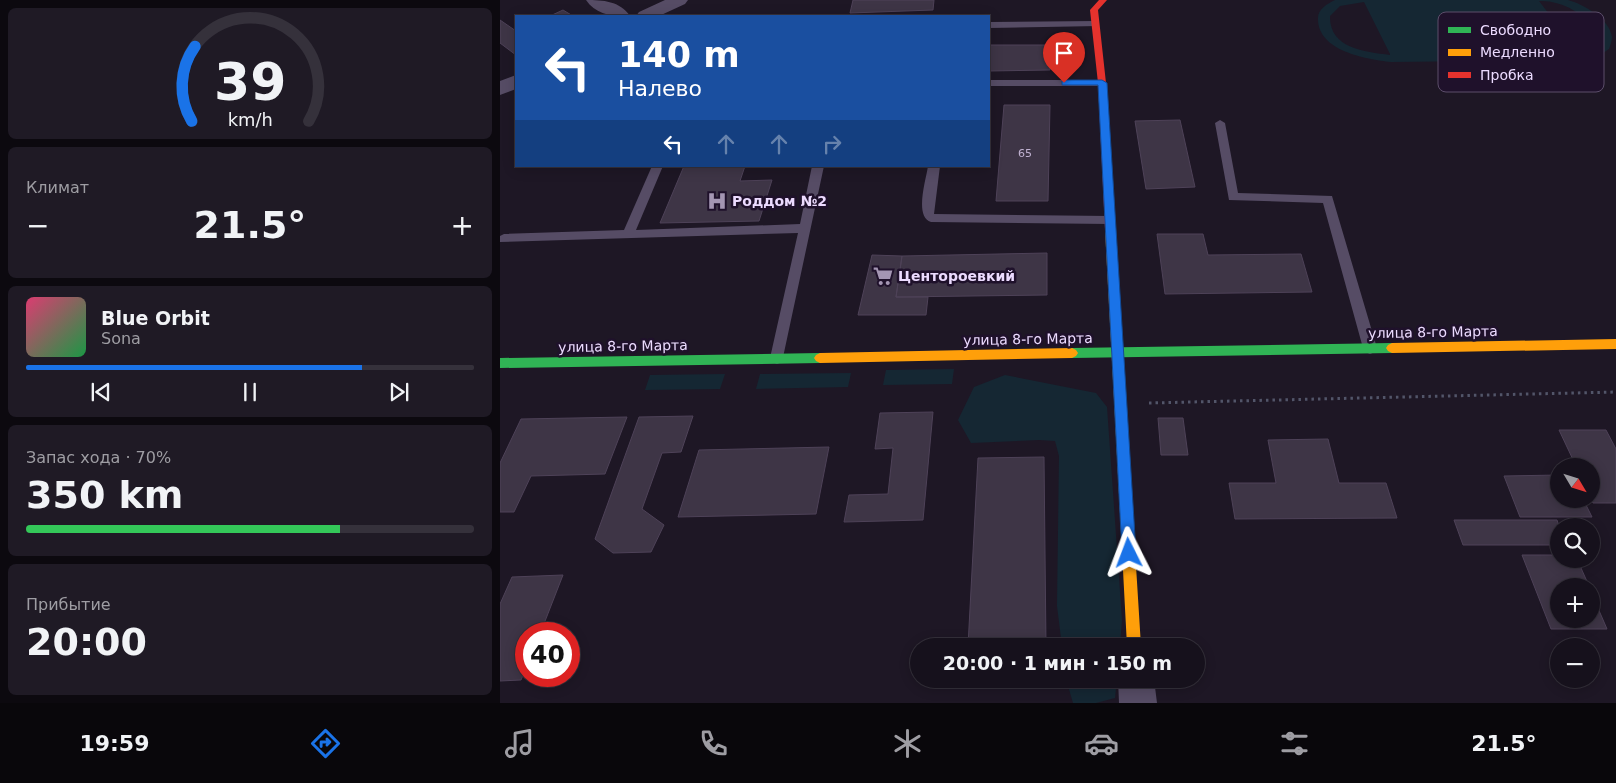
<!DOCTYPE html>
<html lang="ru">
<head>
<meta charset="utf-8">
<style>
  :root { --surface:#16111c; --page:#1f1a25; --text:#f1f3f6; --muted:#9e9da3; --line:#35313b; --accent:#1a73e8 }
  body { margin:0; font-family:"DejaVu Sans",sans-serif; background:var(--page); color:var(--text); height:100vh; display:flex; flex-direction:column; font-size:19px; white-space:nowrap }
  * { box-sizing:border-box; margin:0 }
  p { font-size:16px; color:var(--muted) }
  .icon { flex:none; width:28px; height:28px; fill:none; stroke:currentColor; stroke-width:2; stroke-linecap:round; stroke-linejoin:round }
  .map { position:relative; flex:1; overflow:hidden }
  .details { display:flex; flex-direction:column; gap:8px; padding:8px; background:#0c090f; width:500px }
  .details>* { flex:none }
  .guide { position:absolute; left:15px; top:15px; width:475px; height:152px; border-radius:0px; box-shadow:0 2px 12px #0003,0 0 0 1px var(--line); background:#1a4fa0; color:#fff; overflow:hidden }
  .needle { width:32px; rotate:128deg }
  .tools { position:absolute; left:1050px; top:458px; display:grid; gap:10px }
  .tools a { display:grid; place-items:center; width:50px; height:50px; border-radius:50%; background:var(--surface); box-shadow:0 2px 12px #0003,0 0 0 1px var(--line); font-size:25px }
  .speed { position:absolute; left:15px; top:622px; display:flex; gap:10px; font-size:25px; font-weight:700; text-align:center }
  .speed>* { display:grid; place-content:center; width:65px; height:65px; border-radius:50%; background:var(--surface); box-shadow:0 2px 12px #0003,0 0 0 1px var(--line); line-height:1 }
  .speed .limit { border:8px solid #d22; background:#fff; color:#111 }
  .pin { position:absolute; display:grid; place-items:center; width:42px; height:42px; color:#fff; margin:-51px -21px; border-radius:50% 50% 50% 0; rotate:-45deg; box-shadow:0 0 5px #0007 }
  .pin .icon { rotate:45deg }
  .me { position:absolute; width:55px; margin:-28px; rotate:357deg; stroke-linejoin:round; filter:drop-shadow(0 0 4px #0008) }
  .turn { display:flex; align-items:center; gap:18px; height:105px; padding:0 20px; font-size:22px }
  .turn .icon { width:65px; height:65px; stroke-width:2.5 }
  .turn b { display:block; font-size:35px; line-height:42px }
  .lanes { display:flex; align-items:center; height:48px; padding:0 20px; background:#0003; justify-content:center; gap:25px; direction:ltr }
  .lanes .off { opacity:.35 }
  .big { font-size:38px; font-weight:600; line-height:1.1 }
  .details .card { flex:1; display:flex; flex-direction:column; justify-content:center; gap:8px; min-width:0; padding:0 18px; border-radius:8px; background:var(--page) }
  .details .dial { align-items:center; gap:0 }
  .dial svg { height:130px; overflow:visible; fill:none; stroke:var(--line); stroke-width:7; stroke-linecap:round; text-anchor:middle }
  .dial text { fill:var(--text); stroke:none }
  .song { display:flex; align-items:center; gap:15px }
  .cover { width:60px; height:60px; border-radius:8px; background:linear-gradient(135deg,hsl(340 70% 55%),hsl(140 70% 35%)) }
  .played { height:5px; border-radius:2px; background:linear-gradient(90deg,var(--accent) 75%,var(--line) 75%) }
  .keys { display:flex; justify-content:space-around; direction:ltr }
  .heat { display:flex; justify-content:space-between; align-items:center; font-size:28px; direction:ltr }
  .charge { height:8px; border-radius:4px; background:linear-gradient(90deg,#34c759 70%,var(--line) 0) }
  .trip { position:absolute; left:410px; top:638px; width:295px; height:50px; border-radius:25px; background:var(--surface); box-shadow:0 2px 12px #0003,0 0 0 1px var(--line); font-weight:600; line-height:50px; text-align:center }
  .tabs { display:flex; height:80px; justify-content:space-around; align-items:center; background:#09070b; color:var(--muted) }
  .tabs .icon { width:35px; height:35px }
  .tabs .selected { color:var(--accent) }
  .tabs b { font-size:22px; color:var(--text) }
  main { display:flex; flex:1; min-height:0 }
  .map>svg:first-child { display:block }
  .green { fill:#152733; fill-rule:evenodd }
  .building { fill:#3e3546; stroke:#4e4258 }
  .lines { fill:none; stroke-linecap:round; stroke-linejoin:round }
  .path { stroke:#525569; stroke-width:3; stroke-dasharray:2.5 4; stroke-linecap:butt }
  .lane { fill:#564c65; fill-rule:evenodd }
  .street { fill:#564c65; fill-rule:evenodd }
  .fast { fill:#30b455; fill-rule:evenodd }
  .slow { fill:#ff9f0a; fill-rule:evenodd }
  .jam { fill:#e5322d; fill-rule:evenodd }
  .route { fill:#1a73e8; stroke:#114b97 }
  .labels { text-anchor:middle; stroke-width:5; stroke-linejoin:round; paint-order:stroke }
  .number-label { font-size:11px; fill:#c0b2d1 }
  .poi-label { font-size:14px; font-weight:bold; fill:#ecdbff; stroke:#1f112b; text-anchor:start }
  .street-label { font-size:14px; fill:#ecdbff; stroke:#1f112b }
  .key { fill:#1f112b; stroke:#5c4e6b; stroke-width:1 }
  .key-label { font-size:14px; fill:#ecdbff }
</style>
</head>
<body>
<main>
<section class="details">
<div class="card dial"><svg viewBox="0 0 100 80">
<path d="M14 69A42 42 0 1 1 86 69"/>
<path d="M14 69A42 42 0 0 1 16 23" stroke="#1a73e8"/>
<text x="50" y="56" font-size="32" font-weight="700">39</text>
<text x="50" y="72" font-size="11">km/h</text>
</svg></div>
<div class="card"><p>Климат</p>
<div class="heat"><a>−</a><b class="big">21.5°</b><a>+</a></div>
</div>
<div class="card">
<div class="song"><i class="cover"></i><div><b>Blue Orbit</b><p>Sona</p></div></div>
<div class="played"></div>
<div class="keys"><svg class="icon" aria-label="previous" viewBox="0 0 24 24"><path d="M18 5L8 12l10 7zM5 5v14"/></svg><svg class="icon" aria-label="pause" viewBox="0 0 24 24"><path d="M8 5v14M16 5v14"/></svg><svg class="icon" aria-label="next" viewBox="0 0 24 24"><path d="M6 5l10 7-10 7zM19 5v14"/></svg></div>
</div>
<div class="card"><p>Запас хода · 70%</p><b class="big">350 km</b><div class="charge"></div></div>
<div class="card"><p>Прибытие</p><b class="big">20:00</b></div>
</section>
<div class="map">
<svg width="1116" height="703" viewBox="0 0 1116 703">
  <rect width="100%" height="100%" fill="#1e1725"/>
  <path class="green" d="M835,0H1068C1083,4 1110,19 1112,37C1112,41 1110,46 1109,49L1097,57L1081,60L891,62C866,59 817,51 818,18C818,9 827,4 835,0ZM1039,1C1062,0 1085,14 1099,33C1097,46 1091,49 1079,53ZM864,2L890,54V55C864,52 829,48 830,16L840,6Z
    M454,369L452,384L383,385L386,370Z
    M351,373L348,387L256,389L260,374Z
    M225,374L220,389L145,390L150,375Z
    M505,375L596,393L607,407L622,620L620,646H562L557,606L559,456L555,441L539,440L471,443L458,420L474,387Z
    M566,679H617L615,698L596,703H573Z"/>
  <path class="building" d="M353,0H434L433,10L350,13Z
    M63,10L73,16H50Z
    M0,20L16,31V55L0,43Z
    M489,45H550V70L489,71Z
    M504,105H550L548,201H496Z
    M680,120L695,187L646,189L635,121Z
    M184,166H245L240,181L272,180L259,221L160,223Z
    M657,234H703L708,255L801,254L812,292L665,294Z
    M547,253V295L396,297L402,256Z
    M372,255L402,256L396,297H428L426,315H358Z
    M433,412L423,520L344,522L349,495L388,494L393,448L375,449L380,413Z
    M193,416L181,452L162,453L142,509L164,525L151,552L113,553L95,539L139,417Z
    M127,417L105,474L31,476L14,512H0V463L21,419Z
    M658,418H683L688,455H661Z
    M1059,430H1106L1116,449V503H1093L1091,499V466H1076Z
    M828,439L839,483H886L897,518L735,519L729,483H776L768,440Z
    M329,447L316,514L178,517L199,450Z
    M544,457L546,646H468L478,458Z
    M1059,475V499H1083L1092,517H1020L1004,476Z
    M954,520H1057L1059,526V545H963Z
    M1022,555H1059V559H1077L1089,586H1059V619H1091V592L1107,629H1051Z
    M63,575L40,634H26V668L21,680L0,681V604L12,577Z"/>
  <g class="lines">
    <path class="path" d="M649,403L1116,392"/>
    <path class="lane" d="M596,21L599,22V26L489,28V22Z
      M489,80H602L607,83L602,86H489Z
      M720,120L725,123L738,193L832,196L877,348L875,352L870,354L865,352L863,348L823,203L729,200L715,123Z
      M152,166H163L136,230L300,224L312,166H324L282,362L277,364L272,362L270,358L298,233L0,242V236L4,234L124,230Z
      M428,166H440L434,214L610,216L616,220L610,224L431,222C414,217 426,180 428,166Z"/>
    <path class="street" d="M86,0C103,0 120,1 130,16C114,17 96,15 86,0Z
      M165,0H188L185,4L159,16H136L139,12Z
      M16,75V89L0,95V81Z
      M618,679H654L657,703H619Z"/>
    <path class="fast" d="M892,343L896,345L898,348L896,351L892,353L572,358L568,356L566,353L568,350L572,348Z
      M320,353L324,355L326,358L324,361L320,363L0,368V358Z"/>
    <path class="slow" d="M610,225L615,229L641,646H627L605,229Z
      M1116,339V349L892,353L888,351L886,348L888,345L892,343Z
      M572,348L576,350L578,353L576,356L572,358L320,363L316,361L314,358L316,355L320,353Z"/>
    <path class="jam" d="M599,0H607L598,10L606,83L615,229L610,233L605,229L598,83L590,10Z"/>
  </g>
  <path class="route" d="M564,80H602L607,83L636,553L634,558L629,560L624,558L622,553L598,85H562V81Z"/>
  <defs>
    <symbol id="hospital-bare" viewBox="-9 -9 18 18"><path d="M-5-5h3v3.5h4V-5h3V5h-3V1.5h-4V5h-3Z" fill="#a496b3" stroke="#1f112b" stroke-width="2.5" paint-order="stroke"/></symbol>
    <symbol id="supermarket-bare" viewBox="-9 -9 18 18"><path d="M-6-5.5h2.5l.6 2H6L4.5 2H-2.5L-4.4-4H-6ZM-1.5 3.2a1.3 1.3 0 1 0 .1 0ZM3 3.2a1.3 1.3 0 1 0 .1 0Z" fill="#a496b3" stroke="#1f112b" stroke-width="2.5" paint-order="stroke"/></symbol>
  </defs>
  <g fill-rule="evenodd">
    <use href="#hospital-bare" x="203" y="187" width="28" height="28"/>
    <use href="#supermarket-bare" x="369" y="262" width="28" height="28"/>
  </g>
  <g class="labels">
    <g class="number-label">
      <text x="525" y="157">65</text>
    </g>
    <g class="poi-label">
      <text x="232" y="206">Роддом №2</text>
      <text x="398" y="281">Центороевкий</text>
    </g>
    <g class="street-label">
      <text transform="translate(933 332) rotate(-1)" y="5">улица 8-го Марта</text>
      <text transform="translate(528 339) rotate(-1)" y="5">улица 8-го Марта</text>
      <text transform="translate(123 346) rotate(-1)" y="5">улица 8-го Марта</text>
    </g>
  </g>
  <rect x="938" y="12" width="166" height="80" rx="8" class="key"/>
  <rect x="948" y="27" width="23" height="6" fill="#30b455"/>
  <rect x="948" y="49" width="23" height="7" fill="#ff9f0a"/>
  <rect x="948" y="72" width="23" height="6" fill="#e5322d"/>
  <g class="key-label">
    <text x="980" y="35">Свободно</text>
    <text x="980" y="57">Медленно</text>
    <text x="980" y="80">Пробка</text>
  </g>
</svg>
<div class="tools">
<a><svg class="needle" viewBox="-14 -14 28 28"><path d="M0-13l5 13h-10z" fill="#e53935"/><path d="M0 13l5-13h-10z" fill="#9e9da3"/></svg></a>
<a><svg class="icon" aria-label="search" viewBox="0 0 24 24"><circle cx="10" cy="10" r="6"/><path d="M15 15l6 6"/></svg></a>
<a>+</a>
<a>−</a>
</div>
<div class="speed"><div class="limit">40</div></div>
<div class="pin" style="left:564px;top:83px;background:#d93025"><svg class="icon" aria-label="arrive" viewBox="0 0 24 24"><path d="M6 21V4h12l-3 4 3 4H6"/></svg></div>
<svg class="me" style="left:629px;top:553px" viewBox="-20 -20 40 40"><path d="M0-17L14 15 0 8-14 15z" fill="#1a73e8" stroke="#fff" stroke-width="4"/></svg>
<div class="trip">20:00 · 1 мин · 150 m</div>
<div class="guide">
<div class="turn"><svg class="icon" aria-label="left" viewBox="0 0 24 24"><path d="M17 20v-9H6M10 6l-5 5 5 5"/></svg><div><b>140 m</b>Налево</div></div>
<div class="lanes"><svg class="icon" aria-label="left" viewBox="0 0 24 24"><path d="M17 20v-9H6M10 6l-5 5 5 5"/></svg><svg class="icon off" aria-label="ahead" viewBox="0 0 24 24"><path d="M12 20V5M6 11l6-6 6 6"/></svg><svg class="icon off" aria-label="ahead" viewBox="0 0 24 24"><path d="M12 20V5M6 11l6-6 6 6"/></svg><svg class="icon off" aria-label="right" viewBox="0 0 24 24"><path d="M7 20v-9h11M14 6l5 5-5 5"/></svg></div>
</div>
</div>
</main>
<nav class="tabs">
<b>19:59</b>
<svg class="icon selected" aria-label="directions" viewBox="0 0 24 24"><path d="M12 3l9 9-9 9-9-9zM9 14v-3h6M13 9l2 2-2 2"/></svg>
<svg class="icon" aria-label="music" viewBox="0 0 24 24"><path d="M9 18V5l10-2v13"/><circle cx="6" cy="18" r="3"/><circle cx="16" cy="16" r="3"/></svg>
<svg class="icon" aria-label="phone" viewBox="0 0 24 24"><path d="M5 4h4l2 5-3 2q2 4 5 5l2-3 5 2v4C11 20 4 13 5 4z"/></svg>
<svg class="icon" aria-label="climate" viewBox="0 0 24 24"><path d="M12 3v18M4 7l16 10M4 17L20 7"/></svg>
<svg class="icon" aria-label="car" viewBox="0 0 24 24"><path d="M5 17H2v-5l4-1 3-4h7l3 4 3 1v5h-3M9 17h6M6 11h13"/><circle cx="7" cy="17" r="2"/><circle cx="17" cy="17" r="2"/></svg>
<svg class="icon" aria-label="filters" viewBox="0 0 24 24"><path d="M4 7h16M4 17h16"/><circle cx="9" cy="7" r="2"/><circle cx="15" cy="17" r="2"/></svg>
<b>21.5°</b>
</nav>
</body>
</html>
